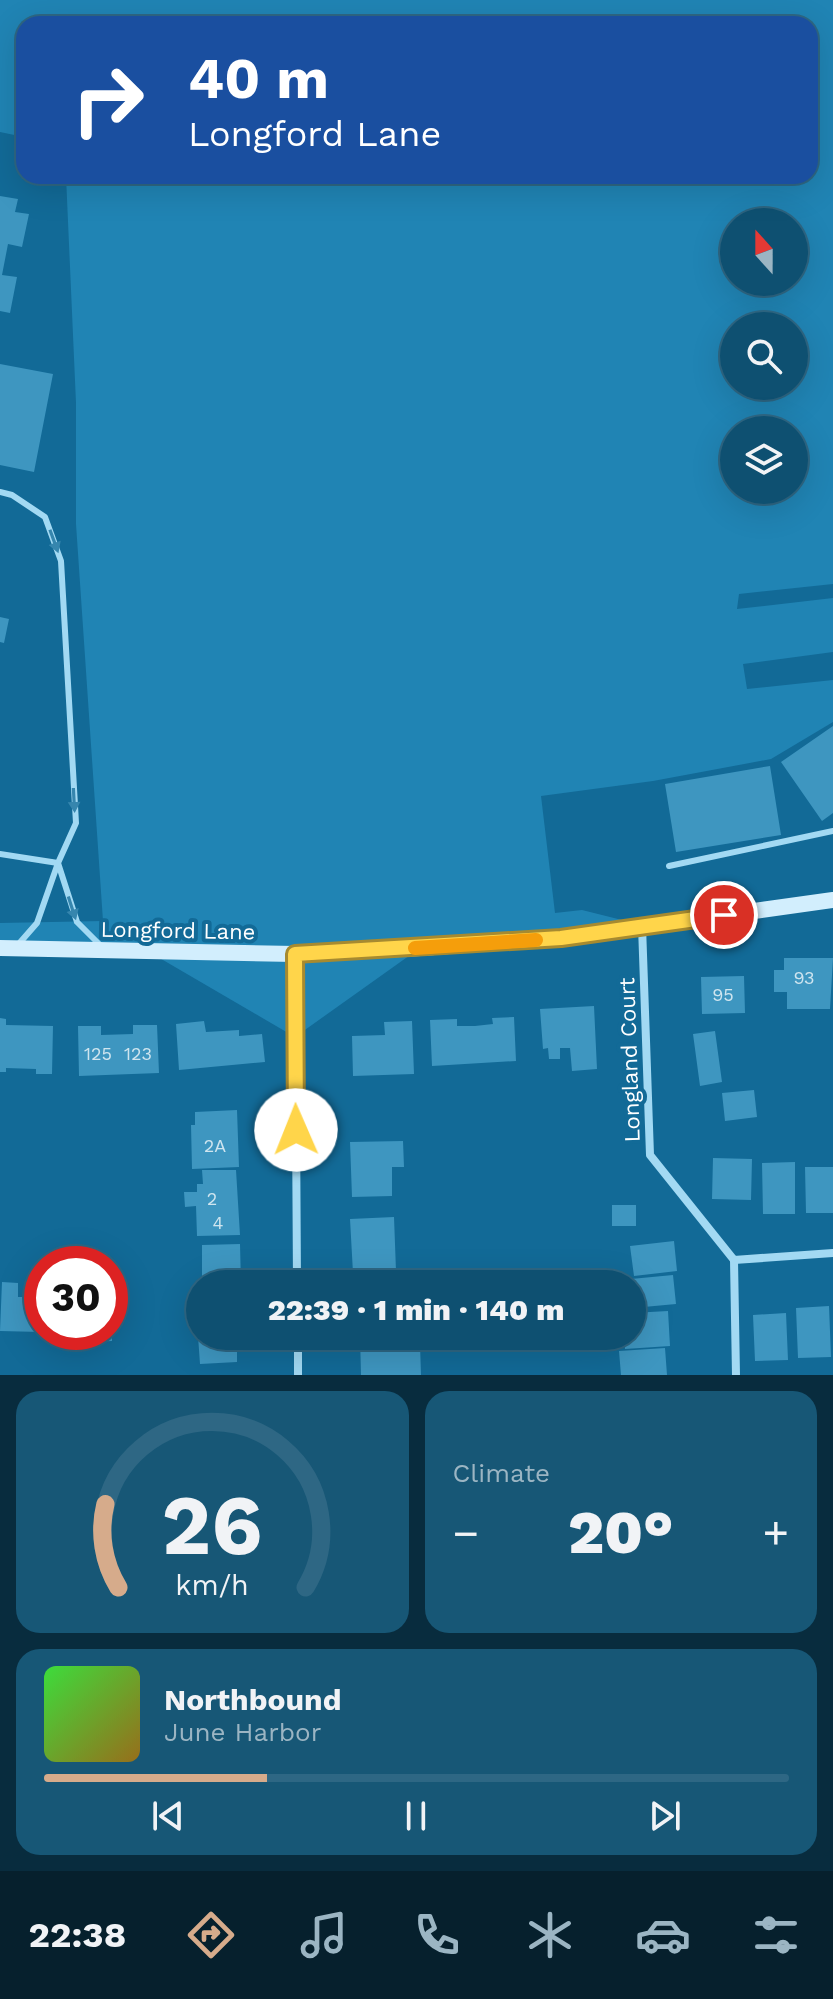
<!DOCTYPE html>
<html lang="en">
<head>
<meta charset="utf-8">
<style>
  :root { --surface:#0e5071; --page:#175776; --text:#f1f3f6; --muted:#9bb5c3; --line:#2e6784; --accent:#d6ab8b }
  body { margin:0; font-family:"Work Sans",sans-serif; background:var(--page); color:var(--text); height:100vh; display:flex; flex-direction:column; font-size:30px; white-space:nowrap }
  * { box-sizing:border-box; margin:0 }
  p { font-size:26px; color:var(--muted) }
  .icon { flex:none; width:44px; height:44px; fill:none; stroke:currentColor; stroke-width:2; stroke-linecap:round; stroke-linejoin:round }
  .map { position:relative; height:1375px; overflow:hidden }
  .panel { display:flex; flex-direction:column; gap:16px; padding:16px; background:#082c3e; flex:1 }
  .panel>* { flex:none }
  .top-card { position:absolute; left:16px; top:16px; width:802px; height:168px; border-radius:24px; box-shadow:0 8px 32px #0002,0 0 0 2px var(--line); background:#1a4fa0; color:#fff; overflow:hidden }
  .needle { width:52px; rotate:339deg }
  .buttons { position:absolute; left:720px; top:208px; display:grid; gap:16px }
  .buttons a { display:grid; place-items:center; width:88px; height:88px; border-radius:50%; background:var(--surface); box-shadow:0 8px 32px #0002,0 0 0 2px var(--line); font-size:40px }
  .speed { position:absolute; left:24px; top:1246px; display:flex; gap:16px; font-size:40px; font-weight:700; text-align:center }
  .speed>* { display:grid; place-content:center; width:104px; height:104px; border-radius:50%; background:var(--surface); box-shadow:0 8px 32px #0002,0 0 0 2px var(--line); line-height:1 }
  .speed .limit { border:12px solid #d22; background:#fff; color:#111 }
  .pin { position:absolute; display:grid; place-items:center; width:68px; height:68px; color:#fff; margin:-34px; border:4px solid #fff; border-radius:50%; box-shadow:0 2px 8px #0007 }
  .me { position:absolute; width:88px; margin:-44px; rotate:359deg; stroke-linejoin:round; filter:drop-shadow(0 0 6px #0008) }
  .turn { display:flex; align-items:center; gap:28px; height:168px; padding:0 40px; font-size:36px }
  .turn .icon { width:104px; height:104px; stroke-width:2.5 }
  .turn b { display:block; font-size:56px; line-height:68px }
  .big { font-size:60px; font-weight:800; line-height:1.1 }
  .panel .tile { flex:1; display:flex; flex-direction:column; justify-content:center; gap:12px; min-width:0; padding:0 28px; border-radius:24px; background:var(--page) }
  .panel .dial { align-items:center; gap:0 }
  .dial svg { height:208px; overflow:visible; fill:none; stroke:var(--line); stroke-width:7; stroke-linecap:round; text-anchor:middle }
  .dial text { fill:var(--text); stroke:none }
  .song { display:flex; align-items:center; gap:24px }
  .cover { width:96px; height:96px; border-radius:12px; background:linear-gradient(135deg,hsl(120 70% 55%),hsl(40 70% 35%)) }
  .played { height:8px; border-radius:4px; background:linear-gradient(90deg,var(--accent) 30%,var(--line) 30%) }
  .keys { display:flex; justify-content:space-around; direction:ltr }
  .heat { display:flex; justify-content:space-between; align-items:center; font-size:44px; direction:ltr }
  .panel .tiles { flex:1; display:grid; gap:16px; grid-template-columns:1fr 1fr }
  .tile:last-child { grid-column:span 2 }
  .trip { position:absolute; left:186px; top:1270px; width:460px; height:80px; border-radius:40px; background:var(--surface); box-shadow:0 8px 32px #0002,0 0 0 2px var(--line); font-weight:800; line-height:80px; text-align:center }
  .tabs { display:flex; height:128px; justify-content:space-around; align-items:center; background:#06202d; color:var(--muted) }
  .tabs .icon { width:56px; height:56px }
  .tabs .on { color:var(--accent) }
  .tabs b { font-size:36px; color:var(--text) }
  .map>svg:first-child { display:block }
  .green { fill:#2084b4; fill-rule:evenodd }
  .building { fill:#3e96c0 }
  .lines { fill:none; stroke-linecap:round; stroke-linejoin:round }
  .lane { stroke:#a2d9f3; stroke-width:6 }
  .street { stroke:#a2d9f3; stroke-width:8 }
  .secondary { stroke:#d2eefd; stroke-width:16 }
  .oneway { fill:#3686ae }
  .route-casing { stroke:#a68a30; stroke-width:20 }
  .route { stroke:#ffd54a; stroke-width:14 }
  .slow { stroke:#f59e0b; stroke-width:14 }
  .labels { text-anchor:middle; stroke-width:8; stroke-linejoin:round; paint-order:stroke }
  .number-label { font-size:18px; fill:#cfe5ef }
  .street-label { font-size:22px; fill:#fff; stroke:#126a97 }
</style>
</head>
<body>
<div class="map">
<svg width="833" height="1375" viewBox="0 0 833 1375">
  <rect width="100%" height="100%" fill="#126a97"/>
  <path class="green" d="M0,0H833V584L739,594L737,609L833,598V652L743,664L747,689L833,680V722L771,759L653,781L541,796L555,913L582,910L642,925L420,948L295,1037L151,953L0,948V923L103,921L76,524V403L66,176H810V24H24V137L0,132ZM734,222H794V282H734ZM734,326H794V386H734ZM734,430H794V490H734Z"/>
  <path class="building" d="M0,196L18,199L15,212L29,214L22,247L8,244L2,275L17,277L10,313L0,311Z
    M0,364L53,374L34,472L0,465Z
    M0,617L9,619L4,643L0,642Z
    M833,726V813L822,821L781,762Z
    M770,766L781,835L676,852L665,784Z
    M784,958H833L830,1009H787V992H774V970H784Z
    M744,976L745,1013L702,1014L701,977Z
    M594,1006L597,1069L572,1071L570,1048H560V1059H549L548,1048L543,1049L540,1009Z
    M514,1017L516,1061L432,1066L430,1020L457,1019V1026H475L493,1024L492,1018Z
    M0,1018L6,1019V1025L53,1026L52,1074H36V1069L6,1068V1072H0Z
    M204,1021L206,1032L239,1030V1036L262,1034L265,1062L179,1070L176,1024Z
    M412,1021L414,1074L353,1076L352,1036L385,1035L384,1022Z
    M133,1025H157L159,1073L79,1076L78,1026H101V1035L133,1034Z
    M715,1031L722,1082L700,1086L693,1034Z
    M754,1090L757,1117L725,1121L722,1093Z
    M237,1110L239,1167L192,1169L191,1125H195V1112Z
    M403,1141L404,1167H392V1196L352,1197L350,1142Z
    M713,1158L752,1159L751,1200L712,1199Z
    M795,1162V1214H763L762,1163Z
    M805,1167H833V1213H806Z
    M202,1170H236L240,1235L197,1236L196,1206L185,1207L184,1192H197V1184H203Z
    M612,1205H636V1226H612Z
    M394,1217L396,1271L353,1273L350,1219Z
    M674,1241L677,1271L634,1276L630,1246Z
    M240,1244L241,1284H202V1245Z
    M673,1275L676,1304L633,1308L631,1279Z
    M2,1282L18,1283V1297H30L31,1282L42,1283L41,1332L0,1331Z
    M829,1306L831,1357L798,1358L796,1308Z
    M668,1311L670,1346L625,1349L624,1336H632V1313Z
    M786,1313L788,1360L755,1361L753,1315Z
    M61,1332H112V1341L62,1343Z
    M198,1336H246L247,1351H237V1362L200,1364Z
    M360,1336H415V1344H420L421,1375H361Z
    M665,1348L667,1375H621L619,1351Z"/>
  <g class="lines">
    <path class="lane" d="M0,492L12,495L45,517L61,561L76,823L58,863L37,923L16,947
      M0,854L58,863L77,922L102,947
      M669,866L833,831"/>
    <path class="street" d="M642,926L650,1155L734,1260L736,1375
      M295,954L297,1284
      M734,1260L833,1253
      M298,1336V1375"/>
    <path class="secondary" d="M0,948L295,954L420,948L561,938L833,900"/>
  </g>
  <defs><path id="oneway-solid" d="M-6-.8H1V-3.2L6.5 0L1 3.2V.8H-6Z" transform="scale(2)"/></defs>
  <g class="oneway">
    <use href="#oneway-solid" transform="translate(54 541) rotate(70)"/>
    <use href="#oneway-solid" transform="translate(74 800) rotate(87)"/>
    <use href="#oneway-solid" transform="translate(72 908) rotate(72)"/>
  </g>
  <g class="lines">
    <defs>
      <path id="route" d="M296,1130L295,954L561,938L724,915"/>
    </defs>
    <use href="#route" class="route-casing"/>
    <use href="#route" class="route"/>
    <path class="slow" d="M415,948L536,940"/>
  </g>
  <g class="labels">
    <g class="number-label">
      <text x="804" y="984">93</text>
      <text x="723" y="1001">95</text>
      <text x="98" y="1060">125</text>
      <text x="138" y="1060">123</text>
      <text x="215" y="1152">2A</text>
      <text x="212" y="1205">2</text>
      <text x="218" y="1229">4</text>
    </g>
    <g class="street-label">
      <text transform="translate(178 930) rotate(1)" y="8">Longford Lane</text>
      <text transform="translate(629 1060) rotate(-92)" y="8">Longland Court</text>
    </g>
  </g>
</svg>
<div class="buttons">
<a><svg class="needle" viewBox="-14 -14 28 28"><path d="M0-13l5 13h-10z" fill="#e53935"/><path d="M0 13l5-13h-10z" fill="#9bb5c3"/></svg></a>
<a><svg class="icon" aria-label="search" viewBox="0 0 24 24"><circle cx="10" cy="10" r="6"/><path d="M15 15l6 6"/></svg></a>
<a><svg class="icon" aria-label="layers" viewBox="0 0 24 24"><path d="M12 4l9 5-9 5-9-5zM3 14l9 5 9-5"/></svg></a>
</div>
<div class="speed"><div class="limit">30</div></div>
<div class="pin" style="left:724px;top:915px;background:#d93025"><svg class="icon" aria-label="arrive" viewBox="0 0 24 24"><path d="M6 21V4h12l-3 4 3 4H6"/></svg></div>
<svg class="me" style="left:296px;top:1130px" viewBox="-20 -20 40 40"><circle r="19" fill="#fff"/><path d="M0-13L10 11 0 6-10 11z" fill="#ffd54a"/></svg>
<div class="trip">22:39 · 1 min · 140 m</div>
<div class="top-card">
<div class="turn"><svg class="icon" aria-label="right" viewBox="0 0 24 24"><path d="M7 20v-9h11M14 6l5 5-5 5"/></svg><div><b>40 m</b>Longford Lane</div></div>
</div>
</div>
<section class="panel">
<div class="tiles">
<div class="tile dial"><svg viewBox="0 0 100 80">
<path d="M14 69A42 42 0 1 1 86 69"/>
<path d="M14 69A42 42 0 0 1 9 37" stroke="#d6ab8b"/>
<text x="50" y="56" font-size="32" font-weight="700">26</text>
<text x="50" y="72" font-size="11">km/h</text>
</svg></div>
<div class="tile"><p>Climate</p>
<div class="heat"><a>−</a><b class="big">20°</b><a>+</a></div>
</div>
<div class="tile">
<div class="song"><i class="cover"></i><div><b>Northbound</b><p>June Harbor</p></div></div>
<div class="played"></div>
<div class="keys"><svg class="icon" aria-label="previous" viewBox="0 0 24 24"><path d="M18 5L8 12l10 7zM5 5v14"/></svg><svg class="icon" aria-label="pause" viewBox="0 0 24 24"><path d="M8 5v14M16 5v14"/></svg><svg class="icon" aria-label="next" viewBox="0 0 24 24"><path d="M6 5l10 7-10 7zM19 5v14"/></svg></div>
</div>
</div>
</section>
<nav class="tabs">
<b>22:38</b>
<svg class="icon on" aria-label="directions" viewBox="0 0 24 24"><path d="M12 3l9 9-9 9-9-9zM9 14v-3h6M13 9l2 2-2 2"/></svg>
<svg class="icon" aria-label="music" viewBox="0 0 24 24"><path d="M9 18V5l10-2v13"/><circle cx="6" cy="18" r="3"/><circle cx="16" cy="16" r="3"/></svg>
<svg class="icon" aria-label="phone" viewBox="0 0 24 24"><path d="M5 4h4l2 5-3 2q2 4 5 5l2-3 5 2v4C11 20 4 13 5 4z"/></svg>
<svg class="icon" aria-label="climate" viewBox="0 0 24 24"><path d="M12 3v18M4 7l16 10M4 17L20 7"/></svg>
<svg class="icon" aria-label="car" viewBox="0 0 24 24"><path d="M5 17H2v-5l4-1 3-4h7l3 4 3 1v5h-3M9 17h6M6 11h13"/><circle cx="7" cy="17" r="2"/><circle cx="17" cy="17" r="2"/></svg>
<svg class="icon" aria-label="filters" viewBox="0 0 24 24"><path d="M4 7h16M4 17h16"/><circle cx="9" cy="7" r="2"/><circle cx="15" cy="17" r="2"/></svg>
</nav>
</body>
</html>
